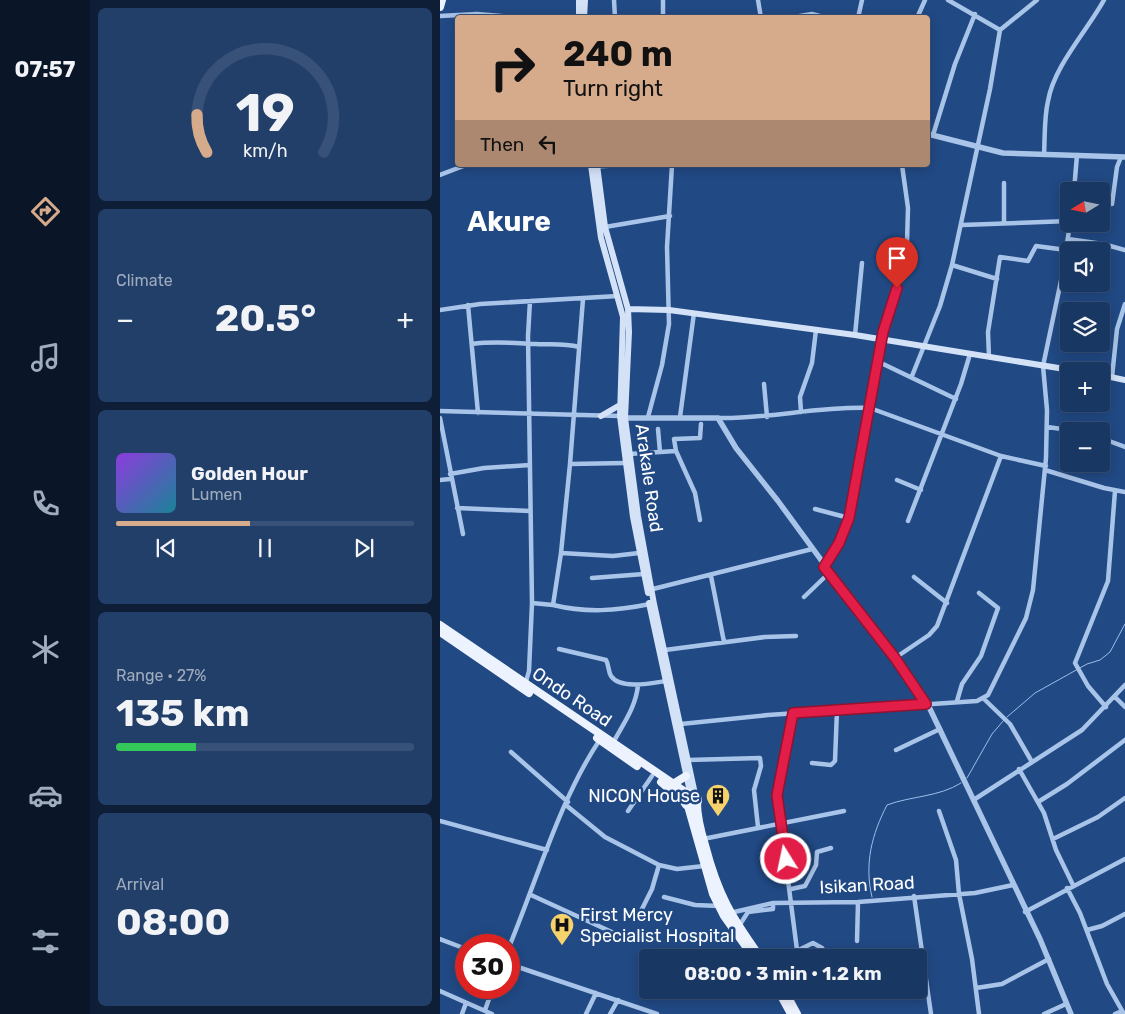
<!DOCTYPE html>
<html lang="en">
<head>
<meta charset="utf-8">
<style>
  :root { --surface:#193763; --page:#223f69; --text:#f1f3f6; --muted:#9facbe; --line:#375178; --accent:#d6ab8b }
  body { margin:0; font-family:Rubik,sans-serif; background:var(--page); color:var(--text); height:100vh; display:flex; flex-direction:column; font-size:19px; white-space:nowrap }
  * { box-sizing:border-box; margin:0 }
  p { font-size:16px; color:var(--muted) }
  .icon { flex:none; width:28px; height:28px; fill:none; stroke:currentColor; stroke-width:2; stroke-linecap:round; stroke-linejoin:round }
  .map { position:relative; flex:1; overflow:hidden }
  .details { display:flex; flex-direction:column; gap:8px; padding:8px; background:#0e1e36; width:350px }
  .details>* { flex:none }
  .guide { position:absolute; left:15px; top:15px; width:475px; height:152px; border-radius:5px; box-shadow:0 2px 12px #0003,0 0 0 1px var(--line); background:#d6ab8b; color:#111; overflow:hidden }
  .needle { width:32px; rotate:260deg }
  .controls { position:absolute; left:620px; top:182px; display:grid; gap:10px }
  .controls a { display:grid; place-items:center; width:50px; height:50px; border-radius:5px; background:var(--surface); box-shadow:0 2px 12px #0003,0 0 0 1px var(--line); font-size:25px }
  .speed { position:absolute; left:15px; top:934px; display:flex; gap:10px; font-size:25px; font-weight:700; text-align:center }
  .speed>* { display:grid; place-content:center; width:65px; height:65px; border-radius:50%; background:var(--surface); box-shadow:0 2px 12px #0003,0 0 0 1px var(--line); line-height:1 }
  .speed .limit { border:8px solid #d22; background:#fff; color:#111 }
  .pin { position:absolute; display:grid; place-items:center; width:42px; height:42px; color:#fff; margin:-51px -21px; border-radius:50% 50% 50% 0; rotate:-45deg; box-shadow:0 0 5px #0007 }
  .pin .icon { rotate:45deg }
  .me { position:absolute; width:55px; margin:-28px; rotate:350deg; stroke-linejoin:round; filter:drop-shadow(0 0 4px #0008) }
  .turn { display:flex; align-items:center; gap:18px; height:105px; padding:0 25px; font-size:22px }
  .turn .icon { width:65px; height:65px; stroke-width:2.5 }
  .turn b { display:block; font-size:35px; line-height:42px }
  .then { display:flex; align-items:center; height:48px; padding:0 25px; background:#0003; gap:10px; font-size:19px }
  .big { font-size:38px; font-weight:700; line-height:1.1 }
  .details .tile { flex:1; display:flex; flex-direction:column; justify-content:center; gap:8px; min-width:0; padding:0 18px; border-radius:8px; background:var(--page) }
  .details .dial { align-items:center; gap:0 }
  .dial svg { height:130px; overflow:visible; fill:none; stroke:var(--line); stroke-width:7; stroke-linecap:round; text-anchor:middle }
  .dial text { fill:var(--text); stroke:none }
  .song { display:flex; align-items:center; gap:15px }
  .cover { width:60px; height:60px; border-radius:8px; background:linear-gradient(135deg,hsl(270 70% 55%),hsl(190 70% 35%)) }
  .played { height:5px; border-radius:2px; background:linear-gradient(90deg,var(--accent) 45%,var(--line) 45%) }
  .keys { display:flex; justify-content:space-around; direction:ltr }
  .heat { display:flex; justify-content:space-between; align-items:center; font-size:28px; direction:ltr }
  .charge { height:8px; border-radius:4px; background:linear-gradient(90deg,#34c759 27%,var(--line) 0) }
  .trip { position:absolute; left:199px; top:949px; width:288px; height:50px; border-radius:5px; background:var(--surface); box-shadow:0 2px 12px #0003,0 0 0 1px var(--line); font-weight:700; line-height:50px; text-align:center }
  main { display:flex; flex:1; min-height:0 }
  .menu { display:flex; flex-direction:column; width:90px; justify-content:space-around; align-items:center; background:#0a1628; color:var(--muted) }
  .menu .icon { width:35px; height:35px }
  .menu .current { color:var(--accent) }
  .menu b { font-size:22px; color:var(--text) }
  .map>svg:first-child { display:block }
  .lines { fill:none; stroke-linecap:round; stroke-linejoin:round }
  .stream { stroke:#9dbeea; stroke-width:1 }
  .minor { stroke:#a9c4e9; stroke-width:4.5 }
  .tertiary { stroke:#a9c4e9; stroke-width:5.5 }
  .secondary { stroke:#d4e2f7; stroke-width:6 }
  .primary { stroke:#ecf2fe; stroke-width:8 }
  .route-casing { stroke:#92132f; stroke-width:12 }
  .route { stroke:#e11d48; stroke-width:9 }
  .labels { text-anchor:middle; stroke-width:5; stroke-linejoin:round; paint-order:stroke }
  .street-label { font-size:18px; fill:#fff; stroke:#214984 }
  .poi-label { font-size:18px; fill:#fff; stroke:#214984; text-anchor:end }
  .town-label { font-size:28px; font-weight:bold; fill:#fff; stroke:#214984 }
</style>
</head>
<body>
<main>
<nav class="menu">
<b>07:57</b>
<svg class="icon current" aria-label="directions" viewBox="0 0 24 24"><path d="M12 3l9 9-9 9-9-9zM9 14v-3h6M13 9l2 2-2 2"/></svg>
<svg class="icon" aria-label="music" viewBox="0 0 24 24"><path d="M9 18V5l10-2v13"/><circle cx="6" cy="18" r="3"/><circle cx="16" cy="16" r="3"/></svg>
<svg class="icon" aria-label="phone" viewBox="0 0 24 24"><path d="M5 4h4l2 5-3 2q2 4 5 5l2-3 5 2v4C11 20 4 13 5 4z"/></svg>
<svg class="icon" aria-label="climate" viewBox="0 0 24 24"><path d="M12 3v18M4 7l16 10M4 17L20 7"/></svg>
<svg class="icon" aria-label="car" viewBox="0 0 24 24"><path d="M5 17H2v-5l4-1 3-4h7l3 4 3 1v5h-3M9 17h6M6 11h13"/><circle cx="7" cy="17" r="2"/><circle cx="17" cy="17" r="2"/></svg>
<svg class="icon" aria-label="filters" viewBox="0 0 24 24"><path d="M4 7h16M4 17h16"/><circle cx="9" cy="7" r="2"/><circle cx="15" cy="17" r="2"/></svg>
</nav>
<section class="details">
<div class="tile dial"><svg viewBox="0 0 100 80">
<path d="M14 69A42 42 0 1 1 86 69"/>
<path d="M14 69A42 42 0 0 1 8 46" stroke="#d6ab8b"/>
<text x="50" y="56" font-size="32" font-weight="700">19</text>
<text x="50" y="72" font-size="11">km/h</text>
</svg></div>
<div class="tile"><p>Climate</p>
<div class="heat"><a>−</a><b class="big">20.5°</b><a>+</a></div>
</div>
<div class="tile">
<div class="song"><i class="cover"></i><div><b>Golden Hour</b><p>Lumen</p></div></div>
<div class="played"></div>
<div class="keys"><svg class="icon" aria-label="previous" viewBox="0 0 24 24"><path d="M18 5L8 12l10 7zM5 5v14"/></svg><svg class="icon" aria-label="pause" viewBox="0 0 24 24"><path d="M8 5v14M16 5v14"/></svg><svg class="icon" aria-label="next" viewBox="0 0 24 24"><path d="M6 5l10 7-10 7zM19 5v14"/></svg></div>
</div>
<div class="tile"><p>Range · 27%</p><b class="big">135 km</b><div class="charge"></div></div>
<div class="tile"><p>Arrival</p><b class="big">08:00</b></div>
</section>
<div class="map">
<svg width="685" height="1014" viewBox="0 0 685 1014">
  <rect width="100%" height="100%" fill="#214984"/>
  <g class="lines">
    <path class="stream" d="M567,717L595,693L647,664L660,660L670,652L685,624
      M527,778L552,734L564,720
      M432,897C424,864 432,834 447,805C471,796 499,797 521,783"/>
    <path class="minor" d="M174,0L175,18
      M318,0L321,18
      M508,0L560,30
      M0,16L37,14L83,18
      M223,18V0
      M348,18L372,14L387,18
      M418,18L422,0
      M477,18L485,0
      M493,135L515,64L535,14
      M604,155C605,137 604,118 608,101C614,66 647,31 664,0
      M462,165L468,208L467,242L460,275L443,332L430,408L561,456L606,466
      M0,175L26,165
      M634,191L637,155
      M672,204L677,167L681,157
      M564,223V183
      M522,225L629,221
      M165,227L230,216
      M628,239L663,244L685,250
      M661,251L663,244
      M512,265L557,279
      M143,299L130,464L185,463
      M90,301L88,336L92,603L113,605
      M28,305L38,413
      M0,310L40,304L178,296
      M415,335L422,263
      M32,344C54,341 74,343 96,344C111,345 124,343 139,347
      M549,357L548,332L560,257L588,261L596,246L626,250
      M439,362L516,399
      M472,376L500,306L512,265L550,89L560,30L597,0
      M672,377L677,329L685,304
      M324,384L327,417
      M0,411L180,416
      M361,412L360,397L372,363L376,330
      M208,417L222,365L229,324L227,247L232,165
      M240,417L254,313
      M0,418L23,534
      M278,418C329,419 379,406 430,408C420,449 413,540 384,567
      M607,427L637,431
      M218,429L220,452
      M661,438L685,447
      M236,451L234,439L260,438L261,424
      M189,454L236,451L255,493L260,520
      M130,464L121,553L113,605C146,613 176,611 210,604
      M605,470L664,488L685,492
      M10,474L44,468L90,465
      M0,480L10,479
      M457,480L481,490
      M17,508L90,511
      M375,509L409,518
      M468,521L521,384L530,354
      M121,553L173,556L199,553
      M271,576L284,642
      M474,577L507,603
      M152,578L204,574
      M209,590L372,549
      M364,597L389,573
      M119,649L166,660C169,665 168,671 171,676C180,690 213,683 226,681
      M225,650L325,637L356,636
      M455,658L489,635L497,626L561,456
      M85,685L89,671L92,603
      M675,697L685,707
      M544,699L570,724L592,762
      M517,701L522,684L541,656L558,608L539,593
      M666,707L648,686L635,663L668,581L675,491
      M353,713L337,795L357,950
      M241,724L328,715L537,701L548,695L586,618L593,590L606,458L607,410L603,366L622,276L630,224
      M173,743C183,724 196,707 198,685
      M456,750L500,729
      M71,752L128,802
      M248,760L320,758L321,766L314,790L318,827
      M372,763L391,765L395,761L397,710
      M579,769L604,813L616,850L633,885
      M535,799L642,730L685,685
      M598,802L627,784L685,740
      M127,806L165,837L219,865L237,869L264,866
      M188,811L212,776
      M499,811L516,860L519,894L532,959L539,1014
      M0,821L107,850
      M263,839L404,811
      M613,839L658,817L685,798
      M627,888L640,913L667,984L684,1014
      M351,889L365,886L376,865L377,852L391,848
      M91,895L187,939
      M474,896L491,1014
      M224,897L255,905L279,906
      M585,912L685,859
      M290,913L333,903L418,902L535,893L573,885
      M198,917L212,889L219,865
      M299,926L308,912L333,909V903
      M647,930L662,926L685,914
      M0,939L26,949
      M417,941L418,902
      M69,947C97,880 120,798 161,738
      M342,958L373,943L382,948L388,958
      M69,964L217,1014
      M536,988L562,984L609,959
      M0,991L52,1014
      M45,1010L53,988
      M22,1014L26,1003
      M146,1014L156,993
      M170,1014L178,1000
      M604,1014L626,1004
      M675,1014L682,1011"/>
    <path class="tertiary" d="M488,134L563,153L685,157
      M157,166L173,165
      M185,418H278L296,448L338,501L490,709L600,939L631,1014"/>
    <path class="secondary" d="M139,18V0
      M144,18L145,0
      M151,165L161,238L183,317L180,416L193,517L208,593
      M157,165L165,227L188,309L189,332L185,418L198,516L214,604L255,794
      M188,309L229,310L415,335L637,371
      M661,375L685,380
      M161,416L180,405
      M209,603L250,792"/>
    <path class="primary" d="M0,7L2,0
      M0,625L247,793
      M0,632L89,693
      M157,738L197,766
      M221,782L243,801
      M233,784L246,776
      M244 800a7 7 0 1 1 14 0a7 7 0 1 1-14 0Z
      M257,803C257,817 261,832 265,845C278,895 291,916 321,958
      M248,806L273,894L284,916L314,958
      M338,990L351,1014
      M344,990L357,1014"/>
  </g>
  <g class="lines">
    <defs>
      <path id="route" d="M346,859L337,795L353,713L486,704L455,658L384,567L399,543L409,518L443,332L457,288"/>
    </defs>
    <use href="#route" class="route-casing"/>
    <use href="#route" class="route"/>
  </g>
  <defs>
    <symbol id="building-pin" viewBox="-11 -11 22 30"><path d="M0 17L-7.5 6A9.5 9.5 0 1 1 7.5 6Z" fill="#f5d26b" stroke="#214984"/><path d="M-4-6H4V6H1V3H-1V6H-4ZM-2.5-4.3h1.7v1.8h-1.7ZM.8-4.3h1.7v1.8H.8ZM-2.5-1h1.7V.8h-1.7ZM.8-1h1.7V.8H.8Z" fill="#111"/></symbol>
    <symbol id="hospital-pin" viewBox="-11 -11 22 30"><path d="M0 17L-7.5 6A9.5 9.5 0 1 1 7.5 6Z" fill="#f5d26b" stroke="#214984"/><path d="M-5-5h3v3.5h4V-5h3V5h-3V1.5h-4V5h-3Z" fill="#111"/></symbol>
  </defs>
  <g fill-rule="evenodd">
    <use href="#building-pin" x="264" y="782" width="28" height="38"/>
    <use href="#hospital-pin" x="108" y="911" width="28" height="38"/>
  </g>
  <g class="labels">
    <g class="street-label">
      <text transform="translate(209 478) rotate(82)" y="6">Arakale Road</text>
      <text transform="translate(132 697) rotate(34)" y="6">Ondo Road</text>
      <text transform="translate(427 885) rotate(-3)" y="6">Isikan Road</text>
    </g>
    <g class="poi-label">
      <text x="260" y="802">NICON House</text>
      <text x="140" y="921" text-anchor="start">First Mercy<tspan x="140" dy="21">Specialist Hospital</tspan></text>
    </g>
    <g class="town-label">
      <text x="69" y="231">Akure</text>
    </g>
  </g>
</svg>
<div class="controls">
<a><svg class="needle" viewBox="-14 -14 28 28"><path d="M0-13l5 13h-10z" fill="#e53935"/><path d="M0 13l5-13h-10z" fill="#9facbe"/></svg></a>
<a><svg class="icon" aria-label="sound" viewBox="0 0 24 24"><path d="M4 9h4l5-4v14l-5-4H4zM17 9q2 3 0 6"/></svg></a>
<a><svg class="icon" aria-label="layers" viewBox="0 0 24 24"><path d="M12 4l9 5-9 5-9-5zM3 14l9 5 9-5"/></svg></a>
<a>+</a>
<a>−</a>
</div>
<div class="speed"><div class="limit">30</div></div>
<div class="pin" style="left:457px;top:288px;background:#d93025"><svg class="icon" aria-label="arrive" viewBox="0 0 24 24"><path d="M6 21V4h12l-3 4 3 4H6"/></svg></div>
<svg class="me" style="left:346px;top:859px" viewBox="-20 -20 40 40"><circle r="17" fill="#e11d48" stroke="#fff" stroke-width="3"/><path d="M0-11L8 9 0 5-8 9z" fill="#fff"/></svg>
<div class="trip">08:00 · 3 min · 1.2 km</div>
<div class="guide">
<div class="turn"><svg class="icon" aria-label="right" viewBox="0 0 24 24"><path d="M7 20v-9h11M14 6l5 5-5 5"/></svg><div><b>240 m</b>Turn right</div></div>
<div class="then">Then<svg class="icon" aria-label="left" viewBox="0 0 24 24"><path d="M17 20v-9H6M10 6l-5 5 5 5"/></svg></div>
</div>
</div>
</main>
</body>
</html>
